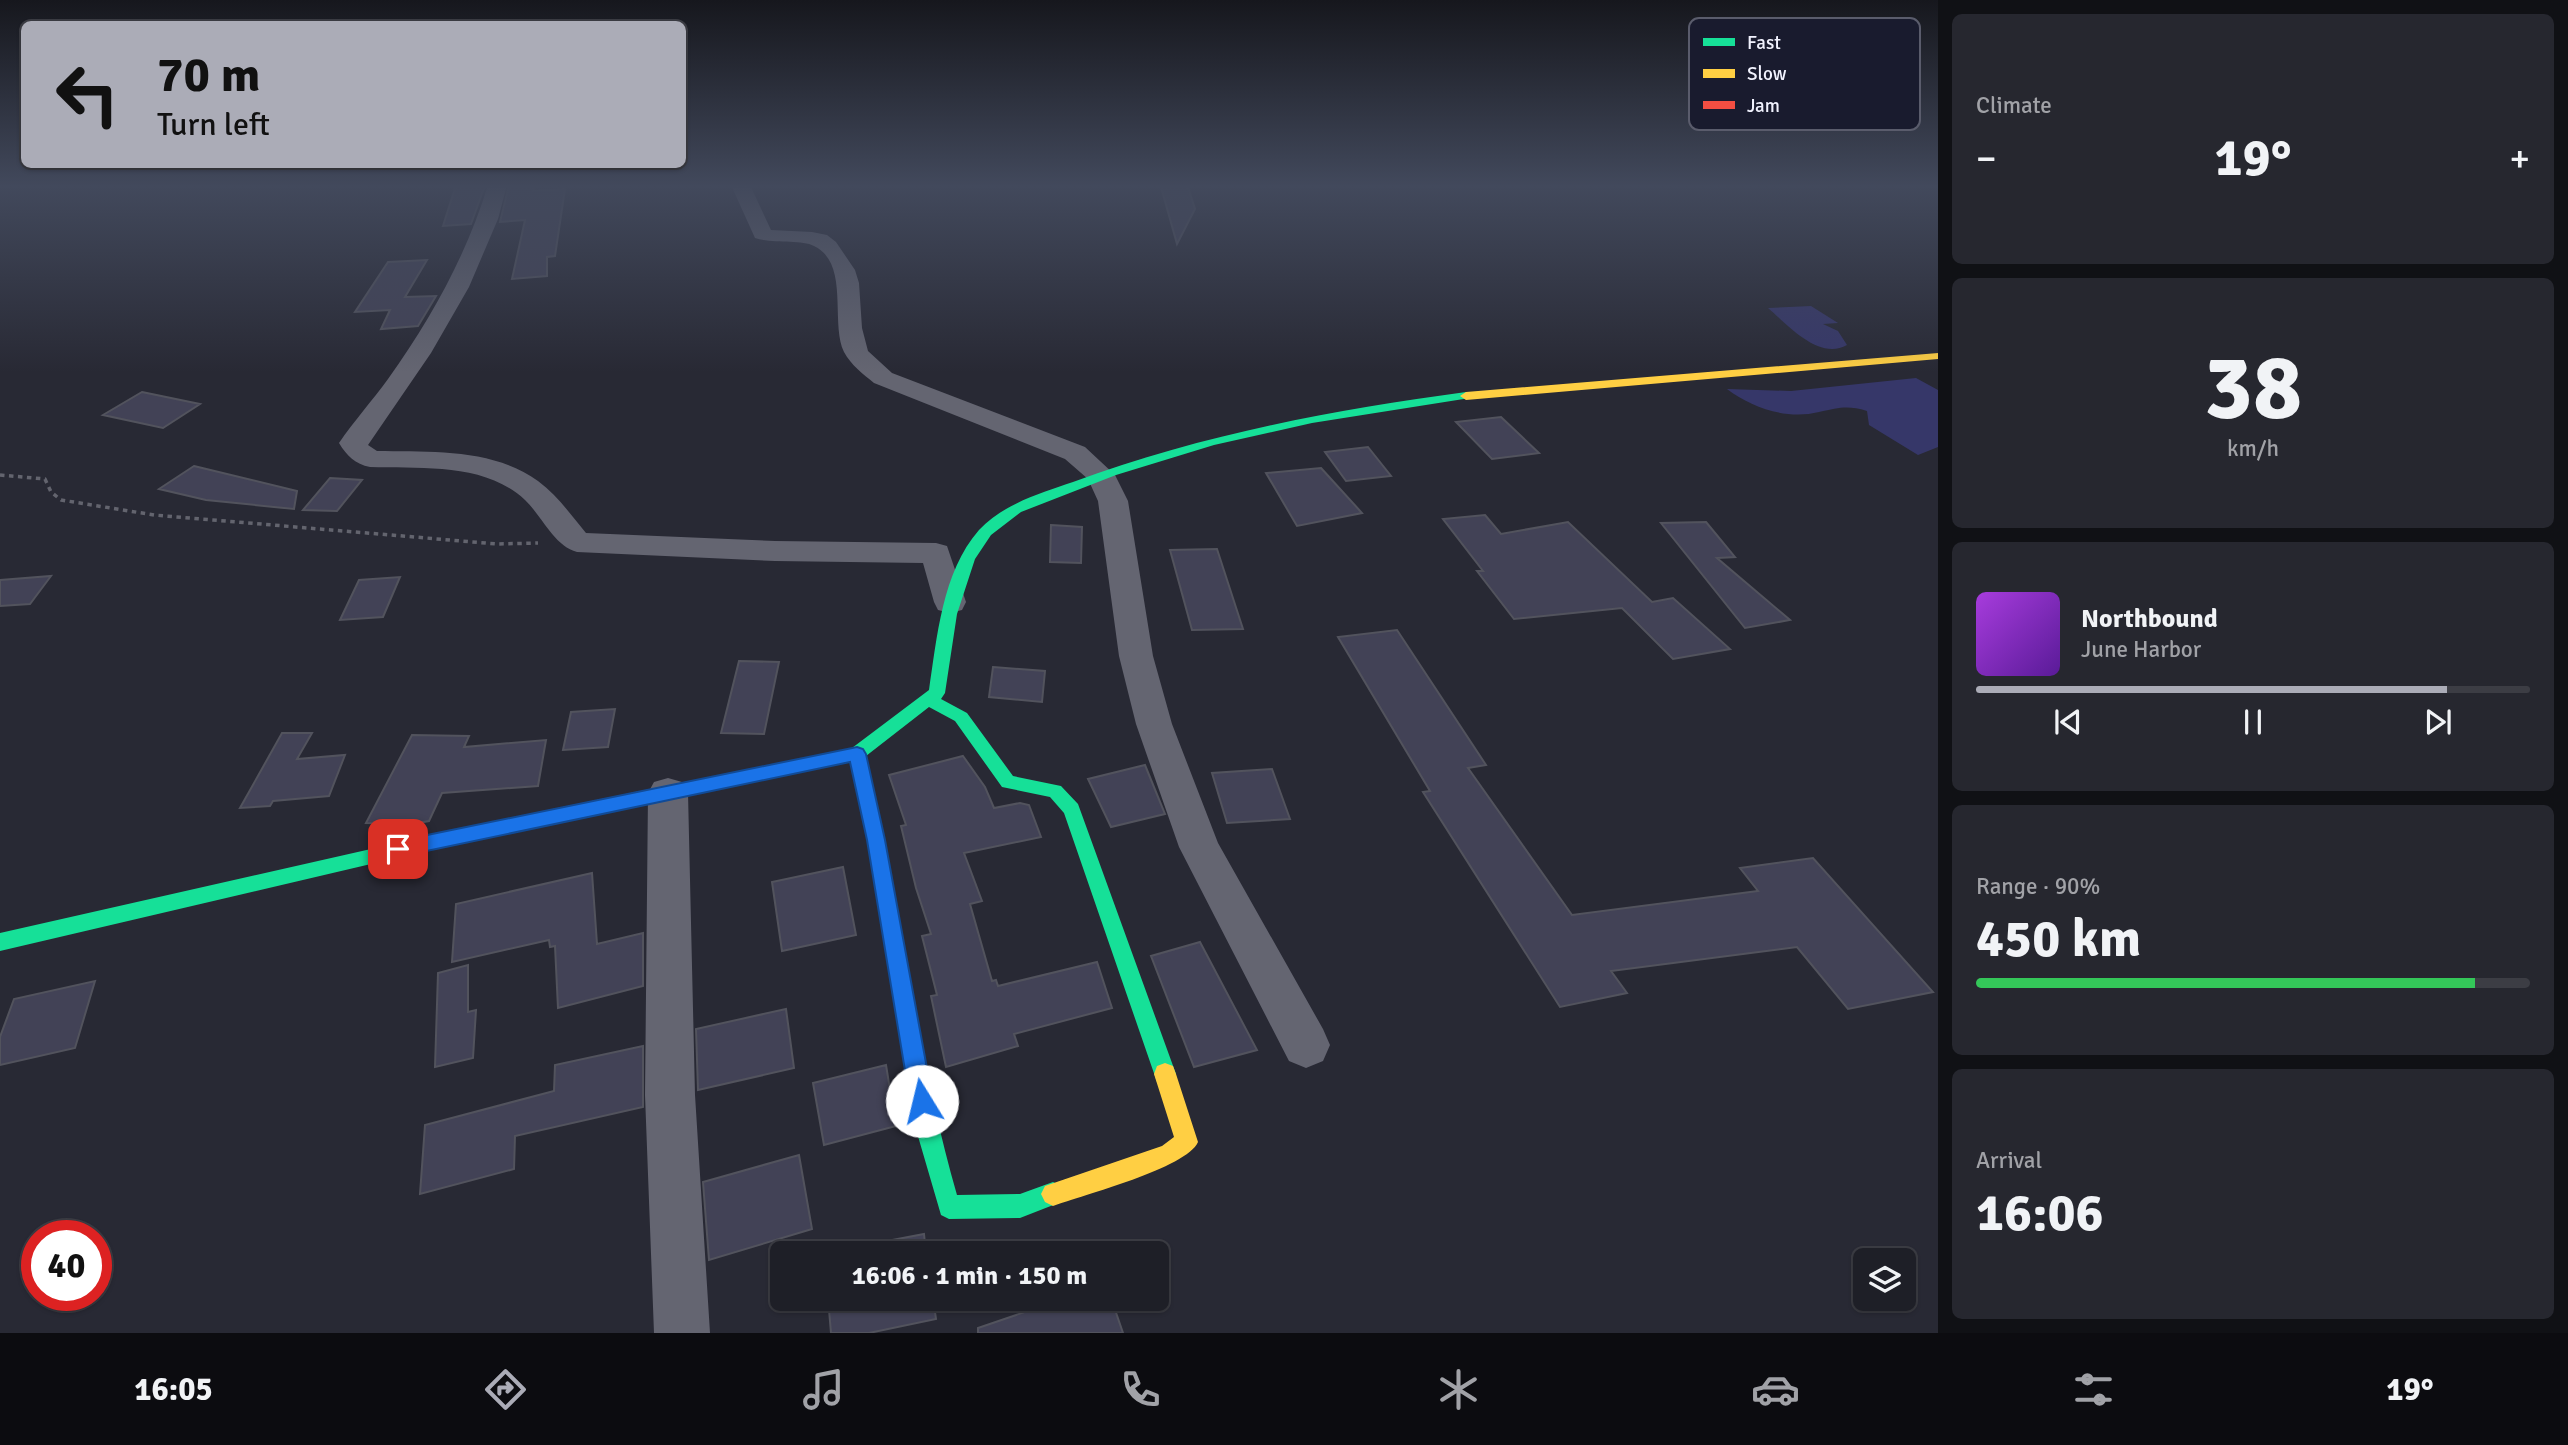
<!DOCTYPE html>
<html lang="en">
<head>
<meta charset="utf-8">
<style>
  :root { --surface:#1e1f27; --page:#26272f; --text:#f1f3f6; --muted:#a1a2a7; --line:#3c3d44; --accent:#abacb7 }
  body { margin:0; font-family:Signika,sans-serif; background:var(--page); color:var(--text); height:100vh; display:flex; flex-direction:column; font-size:26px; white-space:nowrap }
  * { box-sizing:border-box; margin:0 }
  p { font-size:23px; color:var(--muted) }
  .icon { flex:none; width:38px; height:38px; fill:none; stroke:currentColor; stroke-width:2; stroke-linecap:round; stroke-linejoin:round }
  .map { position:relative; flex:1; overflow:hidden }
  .side { display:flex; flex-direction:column; gap:14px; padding:14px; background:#101115; width:630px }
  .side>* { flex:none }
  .banner { position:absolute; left:21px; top:21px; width:665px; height:147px; border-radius:10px; box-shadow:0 2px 5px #0004,0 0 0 2px var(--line); background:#abacb7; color:#111; overflow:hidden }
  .buttons { position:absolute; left:1853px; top:1248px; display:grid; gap:14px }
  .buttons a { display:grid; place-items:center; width:63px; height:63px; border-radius:10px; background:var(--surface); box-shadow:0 2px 5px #0004,0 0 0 2px var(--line); font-size:35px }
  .speed { position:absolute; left:21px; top:1220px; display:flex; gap:14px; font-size:35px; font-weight:700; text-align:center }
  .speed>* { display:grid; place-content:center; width:91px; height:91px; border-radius:50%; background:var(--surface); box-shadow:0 2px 5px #0004,0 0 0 2px var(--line); line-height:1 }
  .speed .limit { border:10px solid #d22; background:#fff; color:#111 }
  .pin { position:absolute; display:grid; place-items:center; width:60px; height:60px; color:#fff; margin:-30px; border-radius:14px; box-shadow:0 4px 10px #0006 }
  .me { position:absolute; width:77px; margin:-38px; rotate:351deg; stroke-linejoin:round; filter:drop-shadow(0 0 5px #0008) }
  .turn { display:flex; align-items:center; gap:24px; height:147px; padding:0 21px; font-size:32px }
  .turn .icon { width:91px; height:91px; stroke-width:2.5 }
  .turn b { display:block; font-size:49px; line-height:60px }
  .big { font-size:52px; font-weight:700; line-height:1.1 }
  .side .tile { flex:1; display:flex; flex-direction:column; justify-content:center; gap:10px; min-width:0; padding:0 24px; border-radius:10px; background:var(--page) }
  .side .dial { align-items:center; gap:0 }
  .dial b { font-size:91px; line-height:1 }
  .song { display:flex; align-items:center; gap:21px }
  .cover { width:84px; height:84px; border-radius:10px; background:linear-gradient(135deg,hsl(280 70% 55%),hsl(270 70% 35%)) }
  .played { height:7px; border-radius:4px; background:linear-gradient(90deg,var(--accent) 85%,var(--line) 85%) }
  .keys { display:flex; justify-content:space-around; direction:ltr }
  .heat { display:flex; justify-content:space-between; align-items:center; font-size:38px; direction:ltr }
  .charge { height:10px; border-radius:5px; background:linear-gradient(90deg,#34c759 90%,var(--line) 0) }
  .trip { position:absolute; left:770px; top:1241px; width:399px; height:70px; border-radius:10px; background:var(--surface); box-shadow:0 2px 5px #0004,0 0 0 2px var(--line); font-weight:700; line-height:70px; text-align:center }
  .menu { display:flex; height:112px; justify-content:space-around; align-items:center; background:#0c0c10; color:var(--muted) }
  .menu .icon { width:49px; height:49px }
  .menu .on { color:var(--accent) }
  .menu b { font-size:32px; color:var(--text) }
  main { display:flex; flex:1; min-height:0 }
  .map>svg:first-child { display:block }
  .green { fill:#363769 }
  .building { fill:#424256; stroke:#52535d; stroke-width:2 }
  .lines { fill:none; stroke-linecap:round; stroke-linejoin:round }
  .path { stroke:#63646e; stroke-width:3.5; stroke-dasharray:4.5 4.5; stroke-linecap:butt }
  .street { fill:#646571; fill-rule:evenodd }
  .fast { fill:#16e098; fill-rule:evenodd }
  .slow { fill:#ffcf43; fill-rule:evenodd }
  .jam { fill:#f24e42; fill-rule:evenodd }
  .route { fill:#1a73e8; stroke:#114b97; stroke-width:2 }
  .key { fill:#191b2e; stroke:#5a5c6c; stroke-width:2 }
  .key-label { font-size:19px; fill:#f1f2fe }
</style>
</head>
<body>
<main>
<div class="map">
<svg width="1938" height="1333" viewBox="0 0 1938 1333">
  <rect width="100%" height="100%" fill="#282934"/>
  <path class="green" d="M1811,306L1838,323L1823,324L1838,331L1847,345C1819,361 1788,325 1768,308Z
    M1916,378L1938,390V447L1918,455L1869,425L1867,411C1847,405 1839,408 1819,412C1787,420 1752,408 1727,389L1791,391Z"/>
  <path class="building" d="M456,185H485L471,224L443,226Z
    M509,185H534L533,191L565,189L555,256L547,257V276L512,279L525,220L500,222Z
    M1161,187H1188L1195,209L1177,244Z
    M427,260L405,297L436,296L418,326L381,329L390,310L355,312L388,262Z
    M142,392L200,404L163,428L103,415Z
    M1501,417L1539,453L1492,459L1456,422Z
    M1368,447L1391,476L1346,481L1325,452Z
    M194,466L297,491L294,509L206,500L159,489Z
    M1321,468L1362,513L1297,526L1266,473Z
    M330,478L362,480L337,511L303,510Z
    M1485,515L1501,534L1568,522L1652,602L1673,598L1730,649L1673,659L1622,608L1514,619L1477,571H1483L1443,519Z
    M1706,522L1735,557L1717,558L1790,620L1745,628L1661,523Z
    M1051,525L1082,527L1081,563L1050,562Z
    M1217,549L1243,629L1192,630L1170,550Z
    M51,576L30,604L0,606V580Z
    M400,577L383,617L340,620L359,580Z
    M1397,630L1486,765L1468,768L1572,915L1758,891L1740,868L1813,858L1933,992L1848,1009L1797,947L1611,971L1627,993L1560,1007L1423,792L1430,791L1338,637Z
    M739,661L779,662L764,734L721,733Z
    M993,667L1045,671L1042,702L989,697Z
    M615,709L608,747L563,750L571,712Z
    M282,733H312L297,759L345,755L329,796L273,801L270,806L240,808Z
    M412,735L469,736L464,747L546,740L538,786L442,793L429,821L413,824L366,823Z
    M963,756L985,787L994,808L1020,803L1029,805L1041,837L964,853L982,901L970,904L992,981L996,980L998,986L1097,962L1112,1008L1014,1034L1018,1046L946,1067L931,996L937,995L922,936L931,934L916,888L901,826L906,825L889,775Z
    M1145,765L1165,814L1111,827L1088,779Z
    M1272,769L1290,819L1227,823L1212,773Z
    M843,867L856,935L782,951L772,882Z
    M592,873L597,944L643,933V986L558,1008L555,946L550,947L549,940L452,962L456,904Z
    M1200,942L1257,1050L1194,1067L1151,956Z
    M468,965V1012L476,1010L473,1058L435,1067L438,973Z
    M95,981L75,1048L0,1065V1037L14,999Z
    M786,1009L794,1068L698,1090L696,1029Z
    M643,1046V1107L515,1136L514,1169L420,1194L425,1125L554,1091L555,1065Z
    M886,1065L896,1126L824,1145L813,1083Z
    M799,1155L812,1229L709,1260L703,1182Z
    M924,1234L926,1253H824Z
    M828,1298H933L936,1319L869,1333H831Z
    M1066,1298H1111L1123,1333H978V1328Z"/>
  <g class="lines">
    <path class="path" d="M0,475L45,479L51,492L61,500L154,515L497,544L538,543"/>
    <path class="street" d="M488,185H507L498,219L469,287L431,353L368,445L377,451C430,452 493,448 538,481C557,495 571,515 586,533L775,541L936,543L947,546L966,602L962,610L950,613L938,610L934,602L923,563L775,561L577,552C554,546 542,516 525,500C484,462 422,469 370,467C355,464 347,456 339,443C354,421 372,401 388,379C431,319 466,256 488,185Z
      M731,185H750L771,230L812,232L827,235L836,242L855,270L859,283L862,328L868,351L892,373L1085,447L1115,475L1128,501L1153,656L1172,724L1218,843L1323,1029L1330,1045L1323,1061L1306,1068L1289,1061L1179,847L1136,724L1119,656L1098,501L1088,479L1065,459L874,383C863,374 851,365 844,352C830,323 850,263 814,246C801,239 773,244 755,238Z
      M668,778L682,782L688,793L695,1095L710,1333H654L645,1095L648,793L654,782Z"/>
    <path class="fast" d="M1466,392L1472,396L1470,398L1312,423L1214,445L1116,475L1021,512L991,535L975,559L957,614L945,693L941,699L967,713L1013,776L1061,786L1078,804L1176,1074L1173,1082L1165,1085L1157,1082L1064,813L1050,797L1002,787L955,721L929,707L866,756C899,902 916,1052 957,1195L1020,1194L1053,1182L1061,1186L1065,1194L1061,1202L1020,1218L949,1219L941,1215L915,1126L867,840L850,762L660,801L654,799L651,794L654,789L852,748L929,690C937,638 942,572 979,530C1003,504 1041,493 1073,482C1200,435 1332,410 1466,392Z
      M490,822L496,824L499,829L496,834L490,836L0,951V933Z"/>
    <path class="slow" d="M1938,353V359L1466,400L1460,396L1466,392Z
      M1165,1063L1173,1066L1176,1074L1198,1142C1187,1168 1083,1195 1053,1206L1045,1202L1041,1194L1045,1186L1162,1146L1174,1137L1154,1074L1157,1066Z"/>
    <path class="jam" d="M660,787L666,789L669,794L666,799L660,801L490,836L484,834L481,829L484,824L490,822Z"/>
  </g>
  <linearGradient id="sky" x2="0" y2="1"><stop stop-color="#16171d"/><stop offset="0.5" stop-color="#42495c"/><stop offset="1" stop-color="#42495c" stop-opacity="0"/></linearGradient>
  <rect width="1938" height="372" fill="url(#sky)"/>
  <path class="route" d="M857,747L863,749L866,754L885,840L933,1101L929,1109L922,1112L914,1109L910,1101L867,840L850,762L398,857L391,855L388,849L391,844L398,841Z"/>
  <rect x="1689" y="18" width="231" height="112" rx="10" class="key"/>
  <rect x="1703" y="38" width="32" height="8" fill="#16e098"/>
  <rect x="1703" y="69" width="32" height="9" fill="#ffcf43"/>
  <rect x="1703" y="101" width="32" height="8" fill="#f24e42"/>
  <g class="key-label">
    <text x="1747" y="49">Fast</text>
    <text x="1747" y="80">Slow</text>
    <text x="1747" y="112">Jam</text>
  </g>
</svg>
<div class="buttons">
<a><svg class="icon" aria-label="layers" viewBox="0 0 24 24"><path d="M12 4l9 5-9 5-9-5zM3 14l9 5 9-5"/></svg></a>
</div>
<div class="speed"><div class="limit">40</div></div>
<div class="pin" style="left:398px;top:849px;background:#d93025"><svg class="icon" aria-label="arrive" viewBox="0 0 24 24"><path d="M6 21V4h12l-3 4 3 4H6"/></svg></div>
<svg class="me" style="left:922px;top:1101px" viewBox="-20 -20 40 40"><circle r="19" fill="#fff"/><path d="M0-13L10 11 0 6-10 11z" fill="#1a73e8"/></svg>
<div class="trip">16:06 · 1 min · 150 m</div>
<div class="banner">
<div class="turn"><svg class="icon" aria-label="left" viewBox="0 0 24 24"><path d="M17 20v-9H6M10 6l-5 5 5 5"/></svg><div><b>70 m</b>Turn left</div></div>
</div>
</div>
<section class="side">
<div class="tile"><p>Climate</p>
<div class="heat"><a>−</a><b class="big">19°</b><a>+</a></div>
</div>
<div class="tile dial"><b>38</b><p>km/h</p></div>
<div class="tile">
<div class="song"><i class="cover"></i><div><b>Northbound</b><p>June Harbor</p></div></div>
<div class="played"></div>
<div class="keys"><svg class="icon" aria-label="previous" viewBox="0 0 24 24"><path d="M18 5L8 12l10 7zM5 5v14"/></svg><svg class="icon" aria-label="pause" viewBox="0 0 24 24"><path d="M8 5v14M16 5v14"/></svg><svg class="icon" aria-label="next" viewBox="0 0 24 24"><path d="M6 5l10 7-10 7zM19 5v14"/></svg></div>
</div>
<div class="tile"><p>Range · 90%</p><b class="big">450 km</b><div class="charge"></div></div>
<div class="tile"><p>Arrival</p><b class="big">16:06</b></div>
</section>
</main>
<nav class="menu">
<b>16:05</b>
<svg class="icon on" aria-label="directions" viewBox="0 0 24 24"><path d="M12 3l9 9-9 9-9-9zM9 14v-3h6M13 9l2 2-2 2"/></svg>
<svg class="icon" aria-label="music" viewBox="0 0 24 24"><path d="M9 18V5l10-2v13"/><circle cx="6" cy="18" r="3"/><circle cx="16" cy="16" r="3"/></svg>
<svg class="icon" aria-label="phone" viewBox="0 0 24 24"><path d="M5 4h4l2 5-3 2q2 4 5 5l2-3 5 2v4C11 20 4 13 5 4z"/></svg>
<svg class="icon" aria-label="climate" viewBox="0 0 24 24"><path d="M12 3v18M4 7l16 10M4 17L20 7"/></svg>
<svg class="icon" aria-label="car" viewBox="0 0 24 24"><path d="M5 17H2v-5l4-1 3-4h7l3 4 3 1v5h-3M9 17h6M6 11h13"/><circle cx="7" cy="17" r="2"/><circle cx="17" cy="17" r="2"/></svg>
<svg class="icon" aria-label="filters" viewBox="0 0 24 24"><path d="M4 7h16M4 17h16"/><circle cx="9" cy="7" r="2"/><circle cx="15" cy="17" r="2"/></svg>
<b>19°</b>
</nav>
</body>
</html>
